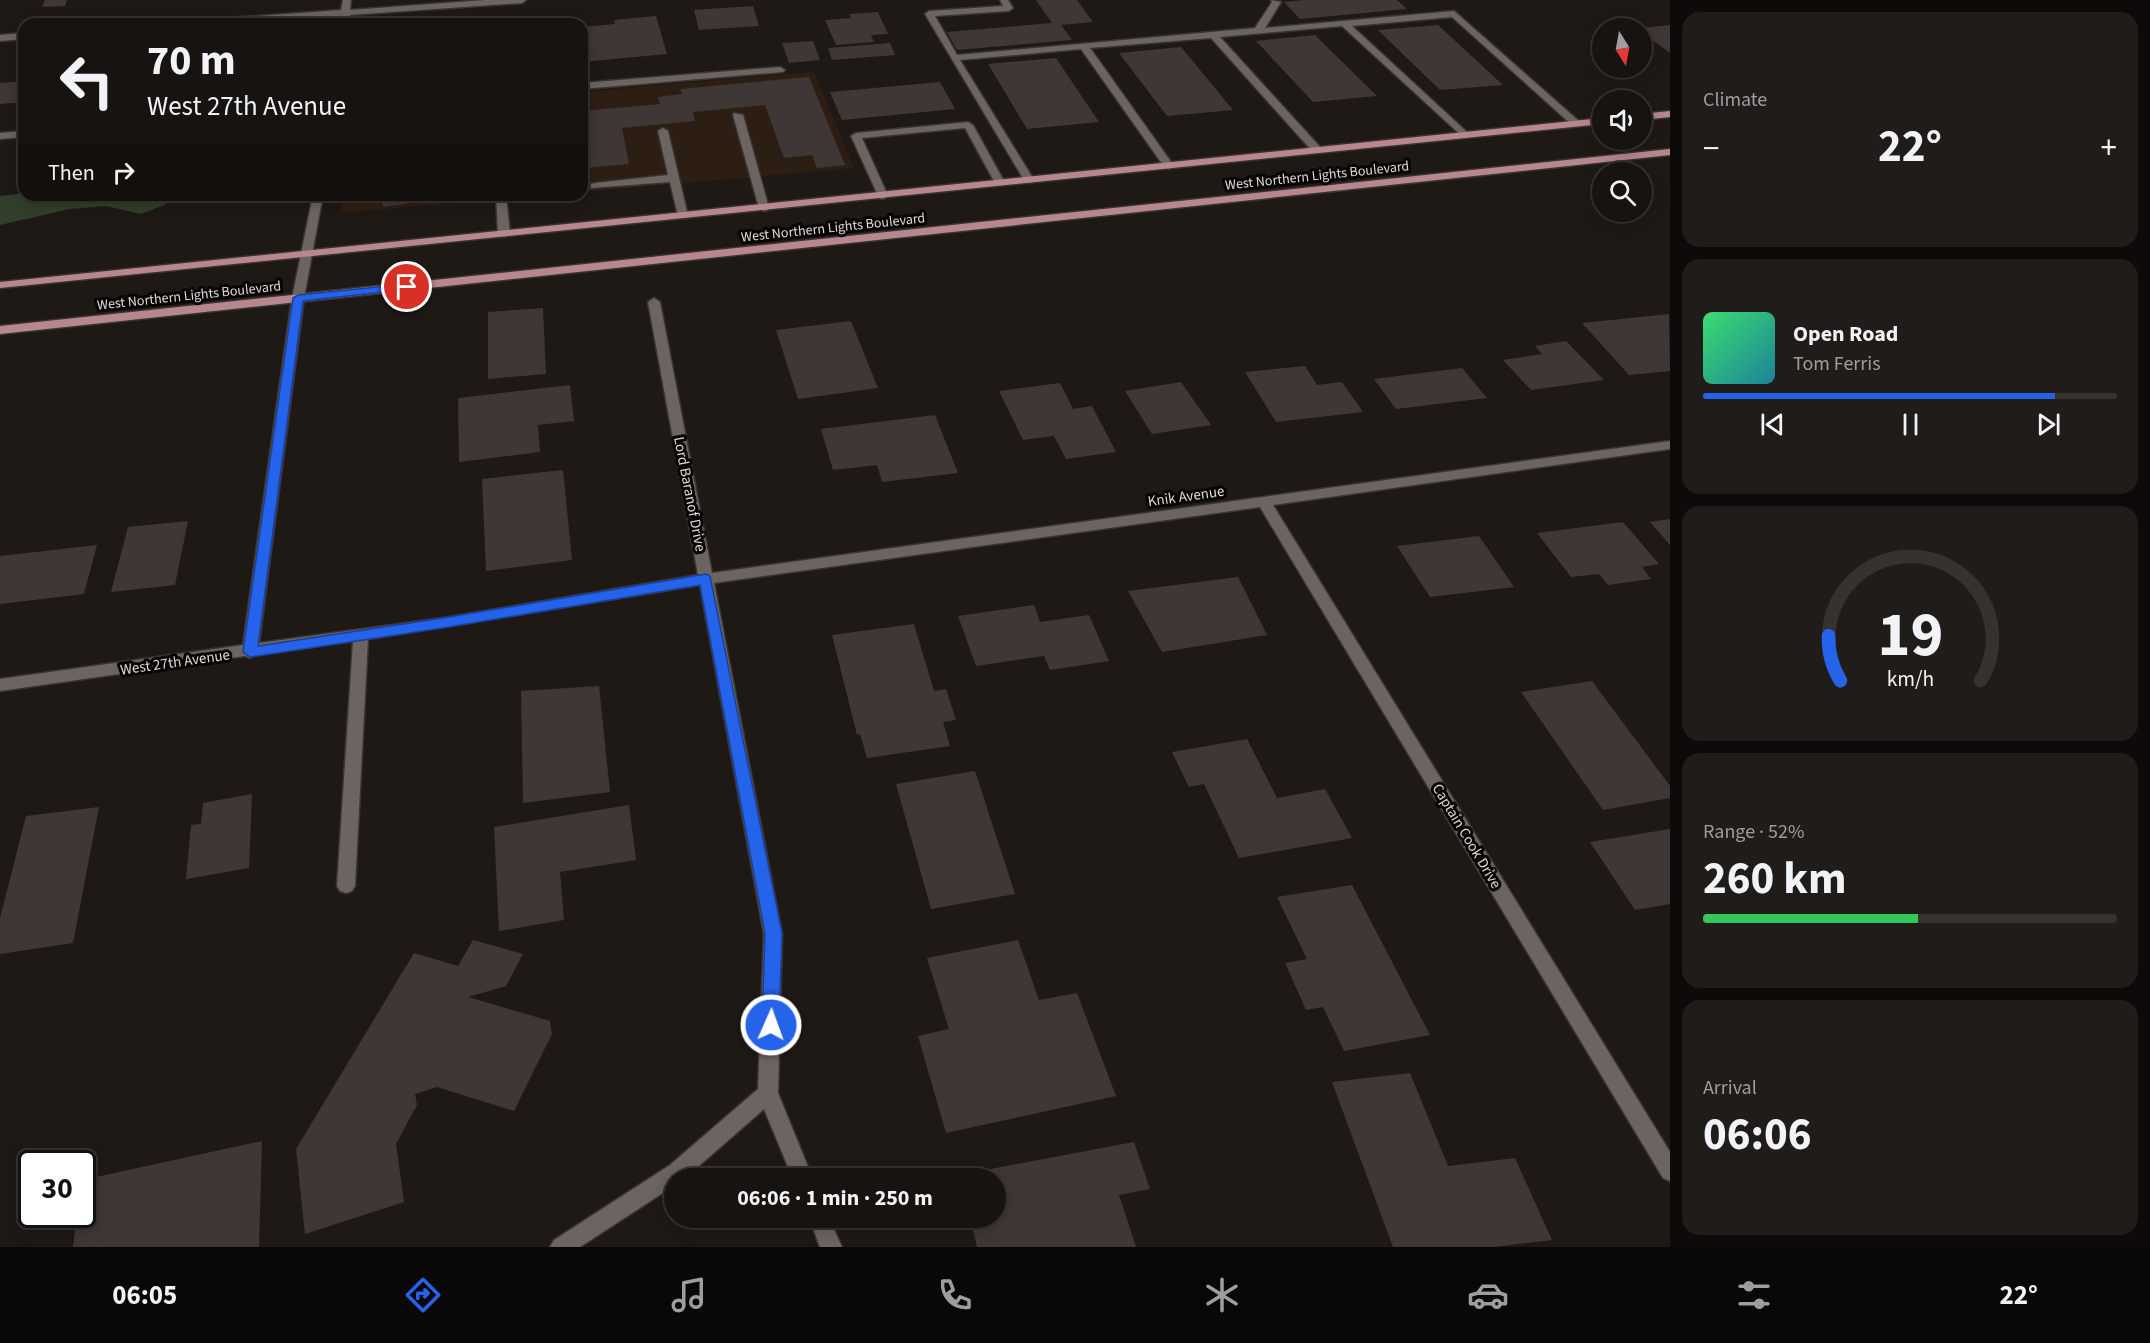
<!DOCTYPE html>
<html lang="en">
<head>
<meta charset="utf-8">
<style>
  :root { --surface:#171310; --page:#201c19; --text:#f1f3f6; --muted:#9e9e9f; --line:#363230; --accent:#2563eb }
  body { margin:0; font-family:"Source Sans 3",sans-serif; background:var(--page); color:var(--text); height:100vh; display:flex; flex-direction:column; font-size:22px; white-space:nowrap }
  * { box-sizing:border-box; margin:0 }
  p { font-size:20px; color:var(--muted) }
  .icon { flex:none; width:33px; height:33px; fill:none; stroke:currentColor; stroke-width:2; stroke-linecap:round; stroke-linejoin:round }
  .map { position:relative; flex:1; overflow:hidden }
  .side { display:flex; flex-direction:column; gap:12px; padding:12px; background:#0d0a09; width:480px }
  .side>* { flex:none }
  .guide { position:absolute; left:18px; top:18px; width:570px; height:183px; border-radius:18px; box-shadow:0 3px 15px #0003,0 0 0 2px var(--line); background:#171310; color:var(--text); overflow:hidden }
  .needle { width:39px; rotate:169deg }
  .tools { position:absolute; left:1592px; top:18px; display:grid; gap:12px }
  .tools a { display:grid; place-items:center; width:60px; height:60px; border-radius:50%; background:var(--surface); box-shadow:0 3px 15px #0003,0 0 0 2px var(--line); font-size:30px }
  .speed { position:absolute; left:18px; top:1150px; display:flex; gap:12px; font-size:30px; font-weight:700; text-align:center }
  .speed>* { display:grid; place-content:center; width:78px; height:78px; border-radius:50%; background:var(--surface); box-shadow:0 3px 15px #0003,0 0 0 2px var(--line); line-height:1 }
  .speed .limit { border:3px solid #111; border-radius:9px; background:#fff; color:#111 }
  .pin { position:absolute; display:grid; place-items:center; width:51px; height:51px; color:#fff; margin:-26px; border:3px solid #fff; border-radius:50%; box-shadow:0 2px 6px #0007 }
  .me { position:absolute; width:66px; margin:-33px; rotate:2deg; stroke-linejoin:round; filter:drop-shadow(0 0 4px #0008) }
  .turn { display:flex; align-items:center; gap:21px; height:126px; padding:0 30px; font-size:27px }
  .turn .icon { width:78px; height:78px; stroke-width:2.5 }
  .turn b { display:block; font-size:42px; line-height:51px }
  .then { display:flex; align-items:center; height:57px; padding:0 30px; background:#0003; gap:12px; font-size:22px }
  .big { font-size:45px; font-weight:700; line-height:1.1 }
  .side .card { flex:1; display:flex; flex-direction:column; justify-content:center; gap:9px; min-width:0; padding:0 21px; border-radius:18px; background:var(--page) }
  .side .dial { align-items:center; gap:0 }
  .dial svg { height:156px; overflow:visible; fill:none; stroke:var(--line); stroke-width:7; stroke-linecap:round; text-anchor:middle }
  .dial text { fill:var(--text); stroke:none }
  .song { display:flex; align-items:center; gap:18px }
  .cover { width:72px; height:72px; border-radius:9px; background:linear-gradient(135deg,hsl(140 70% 55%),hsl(190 70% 35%)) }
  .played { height:6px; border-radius:3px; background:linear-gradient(90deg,var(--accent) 85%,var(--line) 85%) }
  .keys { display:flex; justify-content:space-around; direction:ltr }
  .heat { display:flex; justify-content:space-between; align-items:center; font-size:33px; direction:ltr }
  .charge { height:9px; border-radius:4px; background:linear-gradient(90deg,#34c759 52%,var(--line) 0) }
  .trip { position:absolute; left:664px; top:1168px; width:342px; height:60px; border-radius:30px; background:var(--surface); box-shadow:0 3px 15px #0003,0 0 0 2px var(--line); font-weight:700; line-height:60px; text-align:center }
  .tab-bar { display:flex; height:96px; justify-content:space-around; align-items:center; background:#090806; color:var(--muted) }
  .tab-bar .icon { width:42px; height:42px }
  .tab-bar .selected { color:var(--accent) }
  .tab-bar b { font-size:27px; color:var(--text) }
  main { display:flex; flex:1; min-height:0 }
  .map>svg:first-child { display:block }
  .commercial { fill:#2d1e13 }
  .green { fill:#303e2a }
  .building { fill:#3f3735 }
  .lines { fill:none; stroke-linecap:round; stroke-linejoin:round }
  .minor-casing { stroke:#383432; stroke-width:3 }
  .major-casing { stroke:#383432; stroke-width:3 }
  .minor { fill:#6b6460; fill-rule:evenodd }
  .major { fill:#b8878e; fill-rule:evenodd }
  .route { fill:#2563eb; stroke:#184099; stroke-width:1.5 }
  .labels { text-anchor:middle; stroke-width:6; stroke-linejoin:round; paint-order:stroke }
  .far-street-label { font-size:14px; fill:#dfdad8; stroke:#070504 }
  .street-label { font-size:15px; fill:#dfdad8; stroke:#070504 }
</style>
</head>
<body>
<main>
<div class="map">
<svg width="1670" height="1247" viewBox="0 0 1670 1247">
  <rect width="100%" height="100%" fill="#1f1916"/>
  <path class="commercial" d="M814,72L854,168L582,192V92Z
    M343,195H544L340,213Z"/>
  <path class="green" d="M24,193V195H176L164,205L141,214L106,206L70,209L0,225V196Z"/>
  <path class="building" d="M45,0H67L65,6L42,7Z
    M1036,0H1077L1093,22L1061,25L1072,40L957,50L947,32L1052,23Z
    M1304,0H1397L1407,9L1300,19L1284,2Z
    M753,6L759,26L699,30L694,10Z
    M878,12L888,34L871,35L874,42L836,45L825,20L851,18L849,14Z
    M656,16L667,54L582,62V27L615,24L614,20Z
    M1438,25L1503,85L1440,90L1378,30Z
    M1670,25V53L1641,32V28Z
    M1315,35L1377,96L1313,102L1256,41Z
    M813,41L820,60L789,63L782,43Z
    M890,43L895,55L832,60L828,48Z
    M1181,47L1233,110L1167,116L1119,53Z
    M1056,58L1099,122L1027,129L988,64Z
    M809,77L845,165L817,168L812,155L784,158L765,105L693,112L695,121L622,128L629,164L584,168L582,111L660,104L658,97L682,94L680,89Z
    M24,81V102L0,104V83Z
    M940,82L955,109L842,120L830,92Z
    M383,195H445V198L383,207Z
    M543,308L546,374L488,379V312Z
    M1669,314L1670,371L1629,375L1582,323Z
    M851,321L878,388L798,399L776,330Z
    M1566,341L1604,380L1531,390L1503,360L1542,354L1535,346Z
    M1305,366L1317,385L1342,382L1363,412L1276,422L1245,372Z
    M1462,368L1487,398L1396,409L1374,379Z
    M1181,382L1211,425L1152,434L1125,391Z
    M1060,383L1073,409L1092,406L1116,452L1066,459L1054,436L1023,440L999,391Z
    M570,385L574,421L538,425L540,452L459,462L458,398Z
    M935,415L958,473L882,482L877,465L833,470L821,429Z
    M563,470L572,560L486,571L482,479Z
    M1670,519V545L1650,522Z
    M188,521L175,585L111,592L128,527Z
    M1623,522L1659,564L1642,567L1651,579L1608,585L1599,574L1571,577L1537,533Z
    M1479,536L1514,587L1430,597L1397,546Z
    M97,545L84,594L0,604V556Z
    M1238,577L1267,635L1162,652L1128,591Z
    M1034,605L1040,622L1089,615L1109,661L1050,670L1044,656L976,666L958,616Z
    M914,624L934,691L946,689L956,720L943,722L950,746L867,758L860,734L857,735L832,635Z
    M1592,681L1670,786V798L1603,810L1521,692Z
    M599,686L610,792L523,803L521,691Z
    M1247,739L1277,798L1325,789L1352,838L1239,858L1204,784L1189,787L1172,752Z
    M975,771L1015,894L931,909L896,784Z
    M252,794L249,868L186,879L191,825L201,824L203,803Z
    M629,805L636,860L560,872L564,920L499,931L494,827Z
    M99,807L73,943L0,954V918L26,816Z
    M1670,829V904L1635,910L1590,842Z
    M1352,885L1430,1035L1344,1051L1323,1007L1306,1010L1285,963L1307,959L1277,897Z
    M473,940L523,954L506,986L468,997L550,1021L552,1034L514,1111L437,1087L415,1094L417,1105L396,1144L404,1202L305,1234L296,1149L414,953L458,966Z
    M1018,940L1039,1000L1077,993L1116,1096L946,1133L918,1036L949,1029L927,958Z
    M1410,1073L1448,1166L1515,1158L1552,1240L1493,1247H1393L1332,1082Z
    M262,1141L259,1247H73L77,1215H82V1180Z
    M1134,1142L1150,1189L1119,1195L1136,1247H977L970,1218H996V1179H960L959,1175Z"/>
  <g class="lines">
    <defs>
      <path id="minor" d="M343,0H351L350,10L485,0H526L522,3L350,15L349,24H339L341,16L224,24H181L186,21L341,10Z
        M1000,0H1008L1013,8L1009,11L935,16L957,55L1255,28L1272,2L1271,0L1281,2L1265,28L1454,11L1581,123L1572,125L1452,17L1352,26L1468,133V137L1464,138L1342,26L1220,37L1321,148L1322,150L1317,153L1313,152L1211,38L1090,48L1174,166L1169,169L1165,168L1081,49L960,60L1034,180L1029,183L1024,180L925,14L929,11L1003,6Z
        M24,33V39L0,41V35Z
        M780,67L785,70L783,72L582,89V83Z
        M734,113L743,115L769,208L768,210L764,211L759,208L733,115Z
        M968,122L973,125L1005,183L1004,185H996L995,183L965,128L862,138L888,196L883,199L879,198L851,136L856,133Z
        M663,128L668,131L688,216L687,218H679L678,216L670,182L591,188V184L595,183L668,175L658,131Z
        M24,131V137L0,139V133Z
        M313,195H323L304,298L259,643L443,618L698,575L648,302L654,298L660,302L712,573L1670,441V449L1273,505L1670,1152V1181L1663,1178L1260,507L714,583L782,934L778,1093L813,1179H793L764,1109L684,1179H675V1185L580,1247H550L554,1240L670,1165L758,1089L764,934L700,585L368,639L355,886L352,891L346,893L340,891L337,886L353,641L256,655L250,658L245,656L0,691V679L243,645L292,298Z
        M496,195H506L510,234L504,237L498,234Z
        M809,1218H829L842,1247H820Z"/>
      <path id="major" d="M1670,111V117L1641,120V114Z
        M1602,118V124L0,288V282Z
        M1670,149V155L0,334V326Z"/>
    </defs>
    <use href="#minor" class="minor-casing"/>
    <use href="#major" class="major-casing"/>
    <use href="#minor" class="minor"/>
    <use href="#major" class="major"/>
  </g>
  <path class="route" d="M407,284L413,287L411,289L303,301L258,646L443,618L706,574L710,576L782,933L779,1025L777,1030L771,1033L764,1030L762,1025L765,933L700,585L443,628L250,657L243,652L293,298L298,295Z"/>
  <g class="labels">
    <g class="far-street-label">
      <text transform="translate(1317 175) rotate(-6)" y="5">West Northern Lights Boulevard</text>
      <text transform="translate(833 227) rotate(-6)" y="5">West Northern Lights Boulevard</text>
      <text transform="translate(189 295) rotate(-6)" y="5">West Northern Lights Boulevard</text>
    </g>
    <g class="street-label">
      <text transform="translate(690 494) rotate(79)" y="5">Lord Baranof Drive</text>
      <text transform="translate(1186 496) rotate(-8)" y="5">Knik Avenue</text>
      <text transform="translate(175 662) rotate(-8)" y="5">West 27th Avenue</text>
      <text transform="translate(1467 836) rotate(59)" y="5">Captain Cook Drive</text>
    </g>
  </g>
</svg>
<div class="tools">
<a><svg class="needle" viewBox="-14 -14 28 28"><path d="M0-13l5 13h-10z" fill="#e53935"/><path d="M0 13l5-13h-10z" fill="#9e9e9f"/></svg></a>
<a><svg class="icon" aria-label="sound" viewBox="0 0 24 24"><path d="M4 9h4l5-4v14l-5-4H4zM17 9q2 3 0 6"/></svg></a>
<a><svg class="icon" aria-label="search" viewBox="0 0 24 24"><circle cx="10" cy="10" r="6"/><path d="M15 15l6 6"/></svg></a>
</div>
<div class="speed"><div class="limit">30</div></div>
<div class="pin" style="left:407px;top:287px;background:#d93025"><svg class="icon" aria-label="arrive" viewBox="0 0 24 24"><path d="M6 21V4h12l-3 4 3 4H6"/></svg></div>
<svg class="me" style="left:771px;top:1025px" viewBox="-20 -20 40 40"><circle r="17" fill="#2563eb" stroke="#fff" stroke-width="3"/><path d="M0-11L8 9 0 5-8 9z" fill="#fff"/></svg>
<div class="trip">06:06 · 1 min · 250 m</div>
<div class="guide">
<div class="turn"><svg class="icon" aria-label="left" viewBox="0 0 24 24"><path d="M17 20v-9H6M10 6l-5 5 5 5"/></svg><div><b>70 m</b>West 27th Avenue</div></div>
<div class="then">Then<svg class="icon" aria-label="right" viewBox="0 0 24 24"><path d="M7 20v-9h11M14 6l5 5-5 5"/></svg></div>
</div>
</div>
<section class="side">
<div class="card"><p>Climate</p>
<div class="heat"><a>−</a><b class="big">22°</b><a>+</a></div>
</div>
<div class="card">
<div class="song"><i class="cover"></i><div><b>Open Road</b><p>Tom Ferris</p></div></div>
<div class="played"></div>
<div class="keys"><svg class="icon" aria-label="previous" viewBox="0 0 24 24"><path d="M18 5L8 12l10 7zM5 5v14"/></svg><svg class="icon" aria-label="pause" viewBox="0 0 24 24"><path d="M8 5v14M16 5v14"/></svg><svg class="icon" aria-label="next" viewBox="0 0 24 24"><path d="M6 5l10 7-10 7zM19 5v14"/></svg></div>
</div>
<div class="card dial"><svg viewBox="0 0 100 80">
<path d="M14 69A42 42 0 1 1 86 69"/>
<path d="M14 69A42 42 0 0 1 8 46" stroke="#2563eb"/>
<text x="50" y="56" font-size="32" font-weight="700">19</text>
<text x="50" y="72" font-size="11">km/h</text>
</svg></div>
<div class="card"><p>Range · 52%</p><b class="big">260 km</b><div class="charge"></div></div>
<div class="card"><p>Arrival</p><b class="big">06:06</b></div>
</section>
</main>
<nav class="tab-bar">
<b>06:05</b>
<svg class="icon selected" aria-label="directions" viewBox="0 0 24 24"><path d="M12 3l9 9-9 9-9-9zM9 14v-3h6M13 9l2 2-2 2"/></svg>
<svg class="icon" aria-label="music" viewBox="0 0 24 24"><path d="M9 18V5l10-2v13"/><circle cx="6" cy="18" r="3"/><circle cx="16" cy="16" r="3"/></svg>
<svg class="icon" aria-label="phone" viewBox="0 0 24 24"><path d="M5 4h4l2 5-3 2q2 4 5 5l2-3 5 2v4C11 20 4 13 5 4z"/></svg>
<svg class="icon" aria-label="climate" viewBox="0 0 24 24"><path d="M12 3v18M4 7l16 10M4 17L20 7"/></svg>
<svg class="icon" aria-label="car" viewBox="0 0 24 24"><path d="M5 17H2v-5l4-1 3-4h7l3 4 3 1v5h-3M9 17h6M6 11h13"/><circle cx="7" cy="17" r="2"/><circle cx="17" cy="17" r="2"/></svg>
<svg class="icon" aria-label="filters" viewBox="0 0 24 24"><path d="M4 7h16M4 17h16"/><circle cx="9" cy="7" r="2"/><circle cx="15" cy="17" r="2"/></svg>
<b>22°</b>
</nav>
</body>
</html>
